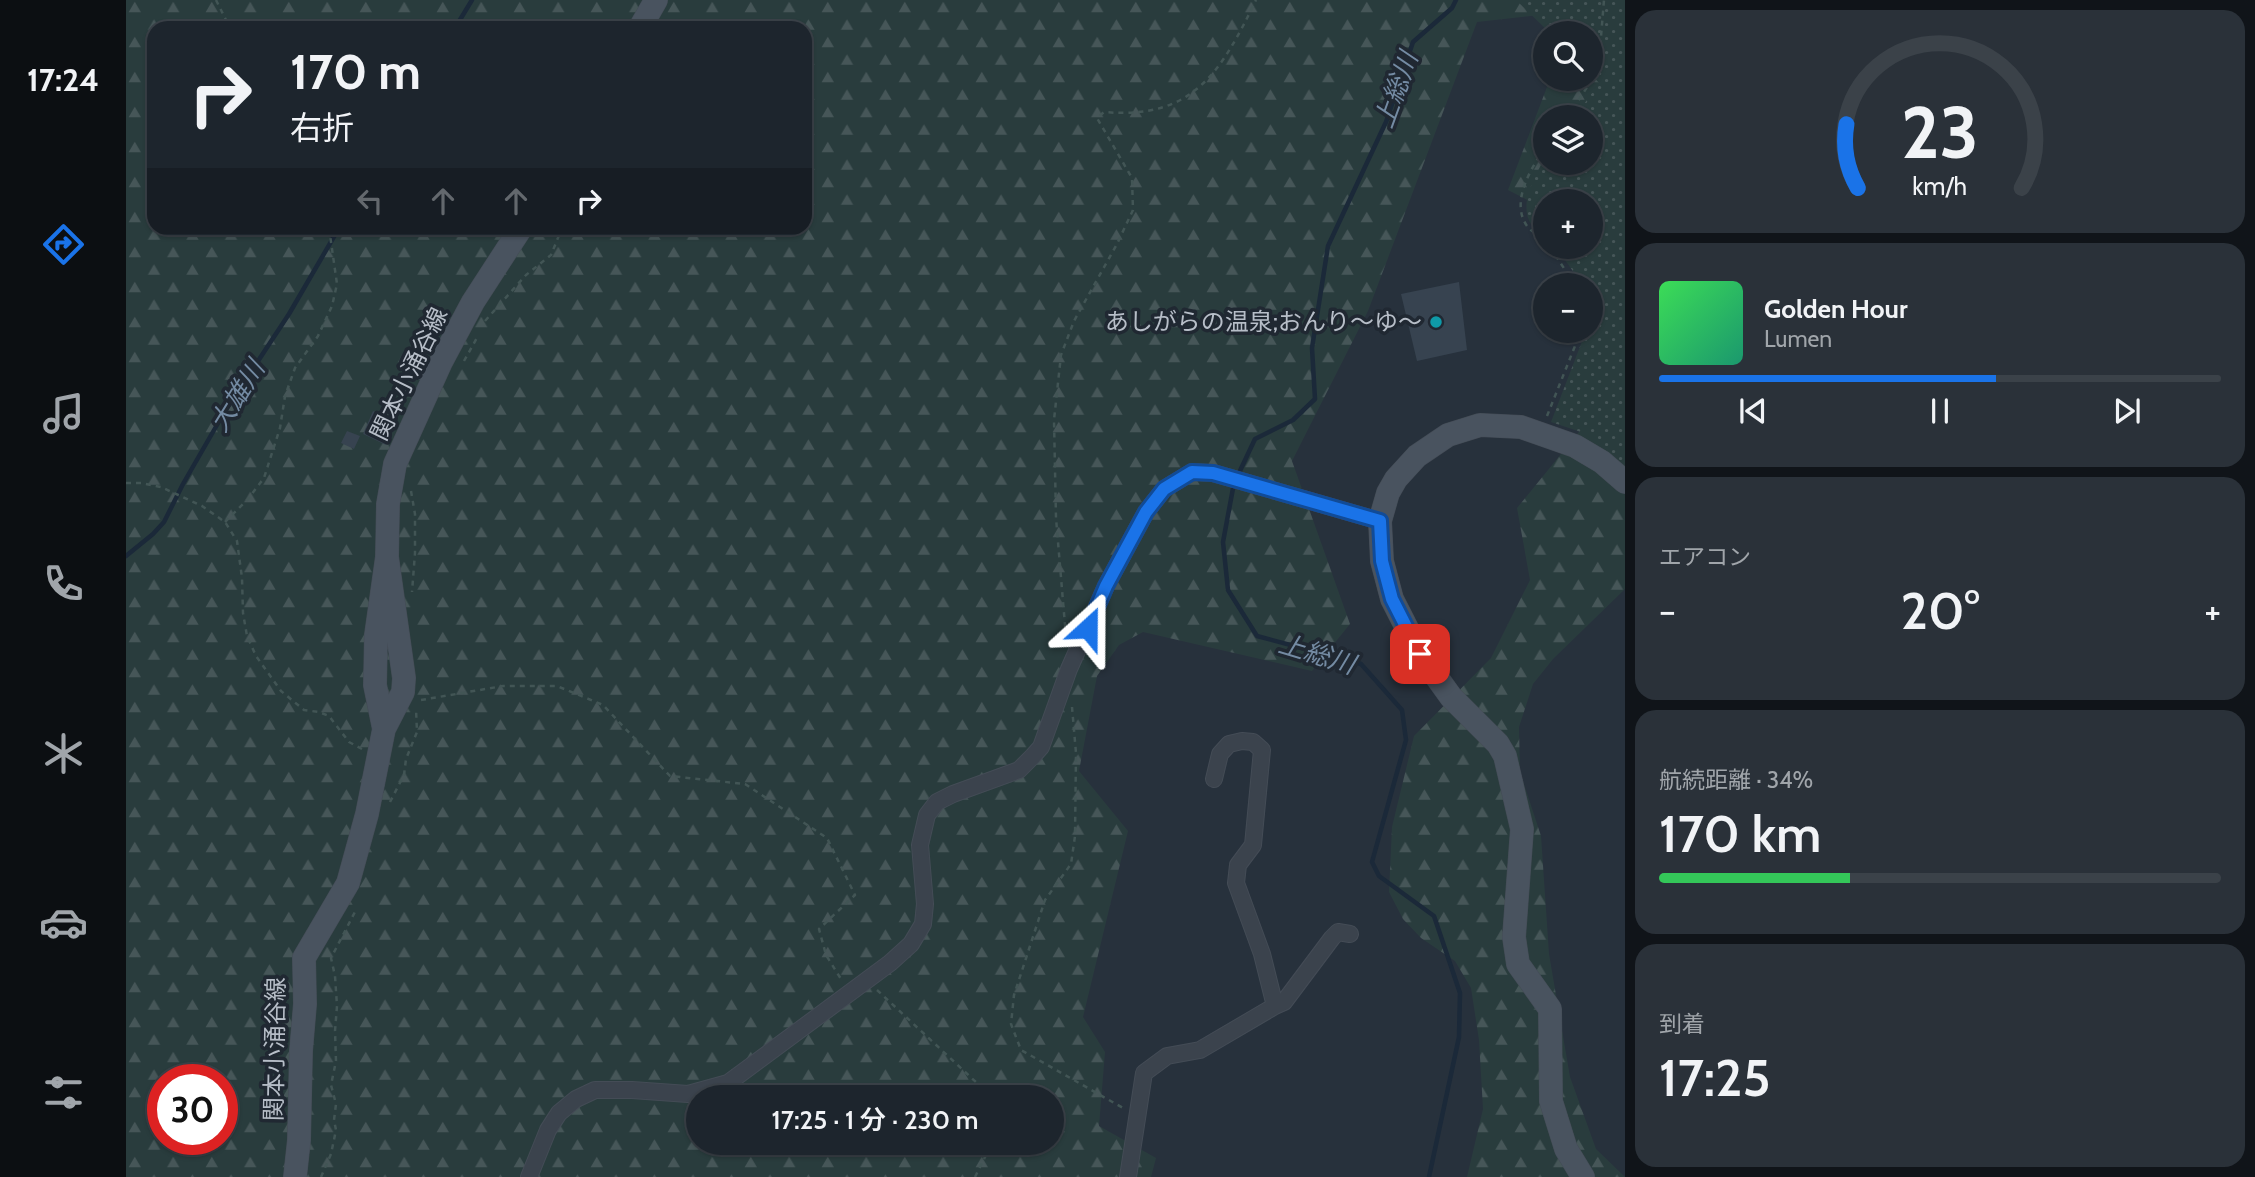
<!DOCTYPE html>
<html lang="ja">
<head>
<meta charset="utf-8">
<style>
  :root { --surface:#1d252d; --page:#2a3139; --text:#f1f3f6; --muted:#a0a5aa; --line:#3b4249; --accent:#1a73e8 }
  body { margin:0; font-family:Cabin,"Noto Sans JP",sans-serif; background:var(--page); color:var(--text); height:100vh; display:flex; flex-direction:column; font-size:26px; white-space:nowrap }
  * { box-sizing:border-box; margin:0 }
  p { font-size:23px; color:var(--muted) }
  .icon { flex:none; width:38px; height:38px; fill:none; stroke:currentColor; stroke-width:2; stroke-linecap:round; stroke-linejoin:round }
  .map { position:relative; flex:1; overflow:hidden }
  .drawer { display:flex; flex-direction:column; gap:10px; padding:10px; background:#101419; width:630px }
  .drawer>* { flex:none }
  .hud { position:absolute; left:21px; top:21px; width:665px; height:214px; border-radius:21px; box-shadow:0 2px 5px #0004,0 0 0 2px var(--line); background:#1d252d; color:var(--text); overflow:hidden }
  .buttons { position:absolute; left:1407px; top:21px; display:grid; gap:14px }
  .buttons a { display:grid; place-items:center; width:70px; height:70px; border-radius:50%; background:var(--surface); box-shadow:0 2px 5px #0004,0 0 0 2px var(--line); font-size:35px }
  .speed { position:absolute; left:21px; top:1064px; display:flex; gap:14px; font-size:35px; font-weight:700; text-align:center }
  .speed>* { display:grid; place-content:center; width:91px; height:91px; border-radius:50%; background:var(--surface); box-shadow:0 2px 5px #0004,0 0 0 2px var(--line); line-height:1 }
  .speed .limit { border:10px solid #d22; background:#fff; color:#111 }
  .pin { position:absolute; display:grid; place-items:center; width:60px; height:60px; color:#fff; margin:-30px; border-radius:14px; box-shadow:0 4px 10px #0006 }
  .me { position:absolute; width:77px; margin:-38px; rotate:24deg; stroke-linejoin:round; filter:drop-shadow(0 0 5px #0008) }
  .turn { display:flex; align-items:center; gap:24px; height:147px; padding:0 28px; font-size:32px }
  .turn .icon { width:91px; height:91px; stroke-width:2.5 }
  .turn b { display:block; font-size:49px; line-height:60px }
  .lanes { display:flex; align-items:center; height:66px; padding:0 28px; background:#0003; justify-content:center; gap:35px; direction:ltr }
  .lanes .off { opacity:.35 }
  .big { font-size:52px; font-weight:600; line-height:1.1 }
  .drawer .widget { flex:1; display:flex; flex-direction:column; justify-content:center; gap:10px; min-width:0; padding:0 24px; border-radius:21px; background:var(--page) }
  .drawer .dial { align-items:center; gap:0 }
  .dial svg { height:182px; overflow:visible; fill:none; stroke:var(--line); stroke-width:7; stroke-linecap:round; text-anchor:middle }
  .dial text { fill:var(--text); stroke:none }
  .song { display:flex; align-items:center; gap:21px }
  .cover { width:84px; height:84px; border-radius:10px; background:linear-gradient(135deg,hsl(130 70% 55%),hsl(160 70% 35%)) }
  .played { height:7px; border-radius:4px; background:linear-gradient(90deg,var(--accent) 60%,var(--line) 60%) }
  .keys { display:flex; justify-content:space-around; direction:ltr }
  .heat { display:flex; justify-content:space-between; align-items:center; font-size:38px; direction:ltr }
  .charge { height:10px; border-radius:5px; background:linear-gradient(90deg,#34c759 34%,var(--line) 0) }
  .trip { position:absolute; left:560px; top:1085px; width:378px; height:70px; border-radius:35px; background:var(--surface); box-shadow:0 2px 5px #0004,0 0 0 2px var(--line); font-weight:600; line-height:70px; text-align:center }
  main { display:flex; flex:1; min-height:0 }
  .tabs { display:flex; flex-direction:column; width:126px; justify-content:space-around; align-items:center; background:#0c0f12; color:var(--muted) }
  .tabs .icon { width:49px; height:49px }
  .tabs .on { color:var(--accent) }
  .tabs b { font-size:32px; color:var(--text) }
  .map>svg:first-child { display:block }
  .forest { fill:url(#forest-firs); fill-rule:evenodd }
  .park { fill:url(#park-dots) }
  .lines { fill:none; stroke-linecap:round; stroke-linejoin:round }
  .stream { stroke:#1b2939; stroke-width:4.5 }
  .building { fill:#374350 }
  .street-casing { stroke:#444c56; stroke-width:18 }
  .secondary-casing { stroke:#444c56; stroke-width:24 }
  .path { stroke:#425555; stroke-width:2.5; stroke-dasharray:5 5; stroke-linecap:butt }
  .street { stroke:#3b434d; stroke-width:16 }
  .secondary { stroke:#49535f; stroke-width:23 }
  .route-casing { stroke:#114b97; stroke-width:18 }
  .route { stroke:#1a73e8; stroke-width:12 }
  .culture-dot { fill:#0f9aa8; stroke:#202832; stroke-width:2.5 }
  .labels { text-anchor:middle; stroke-width:7; stroke-linejoin:round; paint-order:stroke }
  .poi-label { font-size:24px; fill:#b7bec8; stroke:#202832; text-anchor:end }
  .street-label { font-size:24px; fill:#b7bec8; stroke:#202832 }
  .water-label { font-size:26px; font-style:italic; fill:#748ba3; stroke:#202832 }
</style>
</head>
<body>
<main>
<nav class="tabs">
<b>17:24</b>
<svg class="icon on" aria-label="directions" viewBox="0 0 24 24"><path d="M12 3l9 9-9 9-9-9zM9 14v-3h6M13 9l2 2-2 2"/></svg>
<svg class="icon" aria-label="music" viewBox="0 0 24 24"><path d="M9 18V5l10-2v13"/><circle cx="6" cy="18" r="3"/><circle cx="16" cy="16" r="3"/></svg>
<svg class="icon" aria-label="phone" viewBox="0 0 24 24"><path d="M5 4h4l2 5-3 2q2 4 5 5l2-3 5 2v4C11 20 4 13 5 4z"/></svg>
<svg class="icon" aria-label="climate" viewBox="0 0 24 24"><path d="M12 3v18M4 7l16 10M4 17L20 7"/></svg>
<svg class="icon" aria-label="car" viewBox="0 0 24 24"><path d="M5 17H2v-5l4-1 3-4h7l3 4 3 1v5h-3M9 17h6M6 11h13"/><circle cx="7" cy="17" r="2"/><circle cx="17" cy="17" r="2"/></svg>
<svg class="icon" aria-label="filters" viewBox="0 0 24 24"><path d="M4 7h16M4 17h16"/><circle cx="9" cy="7" r="2"/><circle cx="15" cy="17" r="2"/></svg>
</nav>
<div class="map">
<svg width="1499" height="1177" viewBox="0 0 1499 1177">
  <defs>
    <pattern id="forest-firs" width="22" height="20" patternUnits="userSpaceOnUse" patternTransform="scale(1.75)"><rect width="22" height="20" fill="#293c3d"/><path d="M5 1l3.5 6h-7zM16 11l3.5 6h-7z" fill="#465658"/></pattern>
    <pattern id="park-dots" width="8" height="8" patternUnits="userSpaceOnUse" patternTransform="scale(1.75)"><rect width="8" height="8" fill="#293c3d"/><path d="M2 2h.1M6 6h.1" fill="none" stroke="#465658" stroke-width="1.8" stroke-linecap="round"/></pattern>
  </defs>
  <rect width="100%" height="100%" fill="#27313c"/>
  <path class="forest" d="M0,0H1499V589L1427,659L1407,684L1393,727L1394,772L1415,836L1423,954L1444,1077L1470,1149L1499,1177H1341L1357,1109L1353,1040L1345,988L1329,961L1295,938L1277,919L1263,892L1266,827L1288,736L1365,658L1404,580L1391,508L1492,384L1465,201H1419V209L1382,190L1424,79H1465V33L1448,11L1351,22L1242,311L1166,461L1224,624L1186,671L1017,632L993,645L971,676L953,771L1002,831L957,1017L979,1052L973,1126L1030,1158L1025,1177H0ZM28,28H679V228H28ZM1419,117H1465V163H1419ZM37,1080H96V1139H37ZM572,1097H926V1143H572Z"/>
  <path class="park" d="M1390,0H1499V466L1464,435L1425,422L1460,331H1465V285H1454L1451,277L1430,247H1465V201H1419V235C1415,232 1408,228 1405,224C1392,204 1410,175 1419,157V163H1465V117H1449L1473,83L1465,74V33H1424Z"/>
  <g class="lines">
    <path class="stream" d="M329,28L346,0
      M1112,475L1129,439L1167,420L1189,399L1186,348L1202,246L1260,122L1287,42L1326,8L1330,0
      M1108,483L1097,542L1102,590L1131,636L1235,664L1276,710L1280,740L1246,862L1253,876L1308,916L1334,993L1333,1037L1303,1177
      M0,556L27,534L38,522L57,484L99,411L163,314L213,228"/>
  </g>
  <path class="building" d="M1333,282L1341,350L1291,361L1275,294Z
    M247,411L271,422L260,445L237,434Z
    M221,431L234,436L228,449L215,443Z"/>
  <g class="lines">
    <defs>
      <path id="street" d="M1149,1006L1158,1002L1206,938L1212,932L1224,934
        M403,1177L422,1130L433,1113L450,1099L469,1090H506L562,1094L602,1083L764,963L785,944L797,924L799,904L794,845L801,815L811,802L827,794L893,770L907,756L915,747L943,669L980,586L1020,512L1038,489L1066,472L1087,473L1254,521
        M1002,1177L1018,1073L1041,1056L1074,1050L1149,1006L1136,954L1110,883L1112,865L1127,845L1136,750L1127,742L1116,741L1103,744L1094,754L1088,779"/>
      <path id="secondary" d="M514,28L530,0
        M258,729L249,685L250,635L261,557L262,504L269,464L315,362L347,302L395,228
        M169,1177L173,1140L175,1051L179,1004L178,958L222,883L241,814L258,729L277,692L278,678L261,557
        M1457,1177L1440,1149L1425,1101L1424,1009L1392,964L1388,937L1396,829L1379,756L1372,744L1325,697L1294,654L1266,599L1256,561L1254,521L1262,493L1270,479L1291,456L1322,435L1354,425L1395,427L1449,446L1476,462L1499,482"/>
    </defs>
    <use href="#street" class="street-casing"/>
    <use href="#secondary" class="secondary-casing"/>
    <path class="path" d="M90,0L104,28
      M1442,117L1470,73L1473,61L1478,0
      M1419,148C1405,168 1384,202 1401,226C1406,232 1413,236 1419,240
      M1424,247L1449,285
      M359,321L400,275L425,255L436,228
      M338,361L352,336
      M1421,416L1455,331
      M0,483H15L35,487L76,506L99,522L111,541L116,578L117,613L121,636L130,656L155,691L178,710L193,712L203,716L223,742L236,749
      M285,491L289,514V553L286,592
      M99,522L122,499L138,478L154,428L159,396L169,368L192,336L206,306L211,284L204,235L199,228
      M940,637L930,518L928,420L935,355L948,321L991,244L1007,210L1006,178L971,118L978,112C1067,120 1095,72 1130,0
      M295,700L377,686H431L477,705L544,776L619,784L701,838L729,895L693,929L700,955L715,979
      M946,707L950,753L949,836L945,864L919,900L888,995L885,1024L895,1050L997,1108
      M264,802L278,775L280,759L291,732L290,709
      M751,990L866,1097
      M195,1177L205,1154L210,1130L208,1120L210,1104L205,1085L210,1061L209,1031L211,1006L209,976L205,958L231,908
      M849,1177L866,1143"/>
    <use href="#street" class="street"/>
    <use href="#secondary" class="secondary"/>
  </g>
  <g class="lines">
    <defs>
      <path id="route" d="M962,628L980,586L1020,512L1038,489L1066,472L1087,473L1254,521L1256,561L1266,599L1294,654"/>
    </defs>
    <use href="#route" class="route-casing"/>
    <use href="#route" class="route"/>
  </g>
  <circle class="culture-dot" cx="1310" cy="322" r="7"/>
  <g class="labels">
    <g class="poi-label">
      <text x="1296" y="330">あしがらの温泉;おんり〜ゆ〜</text>
    </g>
    <g class="street-label">
      <text transform="translate(283 374) rotate(-64)" y="8">関本小涌谷線</text>
      <text transform="translate(149 1049) rotate(-89)" y="8">関本小涌谷線</text>
    </g>
    <g class="water-label">
      <text transform="translate(1270 90) rotate(-70)" y="9">上総川</text>
      <text transform="translate(111 396) rotate(-58)" y="9">大雄川</text>
      <text transform="translate(1191 654) rotate(17)" y="9">上総川</text>
    </g>
  </g>
</svg>
<div class="buttons">
<a><svg class="icon" aria-label="search" viewBox="0 0 24 24"><circle cx="10" cy="10" r="6"/><path d="M15 15l6 6"/></svg></a>
<a><svg class="icon" aria-label="layers" viewBox="0 0 24 24"><path d="M12 4l9 5-9 5-9-5zM3 14l9 5 9-5"/></svg></a>
<a>+</a>
<a>−</a>
</div>
<div class="speed"><div class="limit">30</div></div>
<div class="pin" style="left:1294px;top:654px;background:#d93025"><svg class="icon" aria-label="arrive" viewBox="0 0 24 24"><path d="M6 21V4h12l-3 4 3 4H6"/></svg></div>
<svg class="me" style="left:962px;top:628px" viewBox="-20 -20 40 40"><path d="M0-17L14 15 0 8-14 15z" fill="#1a73e8" stroke="#fff" stroke-width="4"/></svg>
<div class="trip">17:25 · 1 分 · 230 m</div>
<div class="hud">
<div class="turn"><svg class="icon" aria-label="right" viewBox="0 0 24 24"><path d="M7 20v-9h11M14 6l5 5-5 5"/></svg><div><b>170 m</b>右折</div></div>
<div class="lanes"><svg class="icon off" aria-label="left" viewBox="0 0 24 24"><path d="M17 20v-9H6M10 6l-5 5 5 5"/></svg><svg class="icon off" aria-label="ahead" viewBox="0 0 24 24"><path d="M12 20V5M6 11l6-6 6 6"/></svg><svg class="icon off" aria-label="ahead" viewBox="0 0 24 24"><path d="M12 20V5M6 11l6-6 6 6"/></svg><svg class="icon" aria-label="right" viewBox="0 0 24 24"><path d="M7 20v-9h11M14 6l5 5-5 5"/></svg></div>
</div>
</div>
<section class="drawer">
<div class="widget dial"><svg viewBox="0 0 100 80">
<path d="M14 69A42 42 0 1 1 86 69"/>
<path d="M14 69A42 42 0 0 1 9 41" stroke="#1a73e8"/>
<text x="50" y="56" font-size="32" font-weight="700">23</text>
<text x="50" y="72" font-size="11">km/h</text>
</svg></div>
<div class="widget">
<div class="song"><i class="cover"></i><div><b>Golden Hour</b><p>Lumen</p></div></div>
<div class="played"></div>
<div class="keys"><svg class="icon" aria-label="previous" viewBox="0 0 24 24"><path d="M18 5L8 12l10 7zM5 5v14"/></svg><svg class="icon" aria-label="pause" viewBox="0 0 24 24"><path d="M8 5v14M16 5v14"/></svg><svg class="icon" aria-label="next" viewBox="0 0 24 24"><path d="M6 5l10 7-10 7zM19 5v14"/></svg></div>
</div>
<div class="widget"><p>エアコン</p>
<div class="heat"><a>−</a><b class="big">20°</b><a>+</a></div>
</div>
<div class="widget"><p>航続距離 · 34%</p><b class="big">170 km</b><div class="charge"></div></div>
<div class="widget"><p>到着</p><b class="big">17:25</b></div>
</section>
</main>
</body>
</html>
